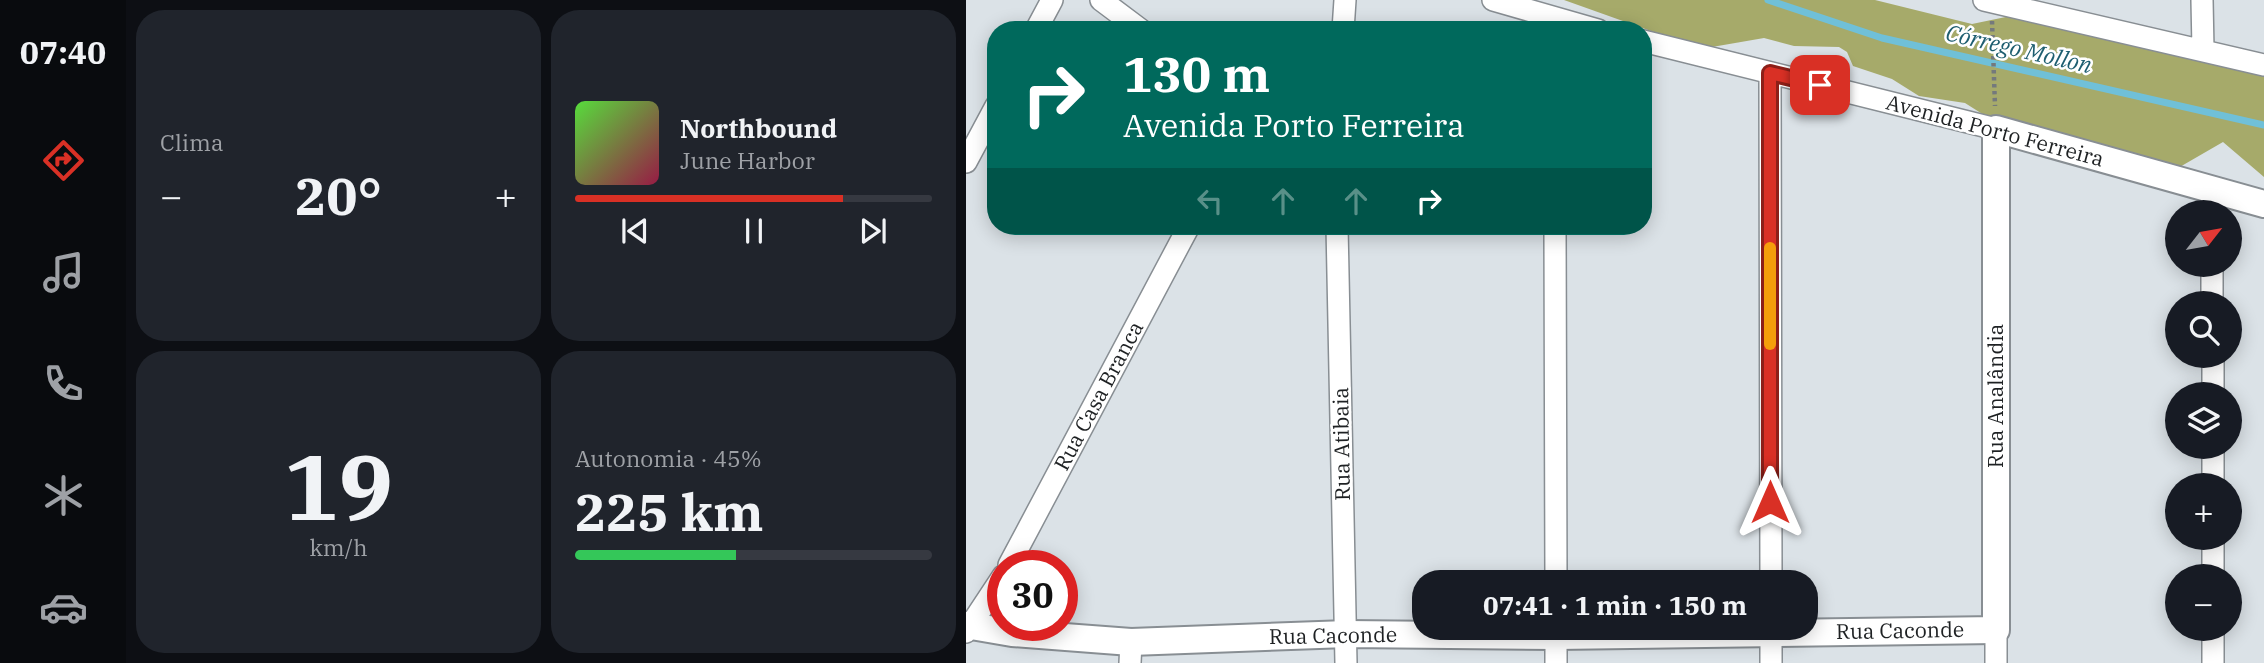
<!DOCTYPE html>
<html lang="pt">
<head>
<meta charset="utf-8">
<style>
  :root { --surface:#171b24; --page:#20242c; --text:#f1f3f6; --muted:#9ea1a6; --line:#363941; --accent:#d93025 }
  body { margin:0; font-family:"IBM Plex Serif",serif; background:var(--page); color:var(--text); height:100vh; display:flex; flex-direction:column; font-size:26px; white-space:nowrap }
  * { box-sizing:border-box; margin:0 }
  p { font-size:23px; color:var(--muted) }
  .icon { flex:none; width:38px; height:38px; fill:none; stroke:currentColor; stroke-width:2; stroke-linecap:round; stroke-linejoin:round }
  .map { position:relative; flex:1; overflow:hidden }
  .side { display:flex; flex-direction:column; gap:10px; padding:10px; background:#0d0f14; width:840px }
  .side>* { flex:none }
  .guide { position:absolute; left:21px; top:21px; width:665px; height:214px; border-radius:28px; box-shadow:0 4px 18px #0003; background:#00695c; color:#fff; overflow:hidden }
  .needle { width:46px; rotate:59deg }
  .controls { position:absolute; left:1199px; top:200px; display:grid; gap:14px }
  .controls a { display:grid; place-items:center; width:77px; height:77px; border-radius:50%; background:var(--surface); box-shadow:0 4px 18px #0003; font-size:35px }
  .speed { position:absolute; left:21px; top:550px; display:flex; gap:14px; font-size:35px; font-weight:700; text-align:center }
  .speed>* { display:grid; place-content:center; width:91px; height:91px; border-radius:50%; background:var(--surface); box-shadow:0 4px 18px #0003; line-height:1 }
  .speed .limit { border:10px solid #d22; background:#fff; color:#111 }
  .pin { position:absolute; display:grid; place-items:center; width:60px; height:60px; color:#fff; margin:-30px; border-radius:14px; box-shadow:0 4px 10px #0006 }
  .me { position:absolute; width:77px; margin:-38px; rotate:0deg; stroke-linejoin:round; filter:drop-shadow(0 0 5px #0008) }
  .turn { display:flex; align-items:center; gap:24px; height:147px; padding:0 21px; font-size:32px }
  .turn .icon { width:91px; height:91px; stroke-width:2.5 }
  .turn b { display:block; font-size:49px; line-height:60px }
  .lanes { display:flex; align-items:center; height:66px; padding:0 21px; background:#0003; justify-content:center; gap:35px; direction:ltr }
  .lanes .off { opacity:.35 }
  .big { font-size:52px; font-weight:700; line-height:1.1 }
  .side .card { flex:1; display:flex; flex-direction:column; justify-content:center; gap:10px; min-width:0; padding:0 24px; border-radius:28px; background:var(--page) }
  .side .dial { align-items:center; gap:0 }
  .dial b { font-size:91px; line-height:1 }
  .song { display:flex; align-items:center; gap:21px }
  .cover { width:84px; height:84px; border-radius:10px; background:linear-gradient(135deg,hsl(110 70% 55%),hsl(340 70% 35%)) }
  .played { height:7px; border-radius:4px; background:linear-gradient(90deg,var(--accent) 75%,var(--line) 75%) }
  .keys { display:flex; justify-content:space-around; direction:ltr }
  .heat { display:flex; justify-content:space-between; align-items:center; font-size:38px; direction:ltr }
  .charge { height:10px; border-radius:5px; background:linear-gradient(90deg,#34c759 45%,var(--line) 0) }
  .side .tiles { flex:1; display:grid; gap:10px; grid-template-columns:repeat(2,1fr) }
  .trip { position:absolute; left:446px; top:570px; width:406px; height:70px; border-radius:28px; background:var(--surface); box-shadow:0 4px 18px #0003; font-weight:700; line-height:70px; text-align:center }
  main { display:flex; flex:1; min-height:0 }
  .menu { display:flex; flex-direction:column; width:126px; justify-content:space-around; align-items:center; background:#090b0e; color:var(--muted) }
  .menu .icon { width:49px; height:49px }
  .menu .on { color:var(--accent) }
  .menu b { font-size:32px; color:var(--text) }
  .map>svg:first-child { display:block }
  .forest { fill:#a6aa6a }
  .lines { fill:none; stroke-linecap:round; stroke-linejoin:round }
  .stream { stroke:#70c0d8; stroke-width:7 }
  .minor-casing { stroke:#888e93; stroke-width:24 }
  .tertiary-casing { stroke:#888e93; stroke-width:30 }
  .path { stroke:#74797c; stroke-width:4.5; stroke-dasharray:3.5 3.5; stroke-linecap:butt }
  .minor { stroke:#fff; stroke-width:21 }
  .tertiary { stroke:#fff; stroke-width:26 }
  .route-casing { stroke:#8d1f18; stroke-width:18 }
  .route { stroke:#d93025; stroke-width:12 }
  .slow { stroke:#f59e0b; stroke-width:12 }
  .labels { text-anchor:middle; stroke-width:5; stroke-linejoin:round; paint-order:stroke }
  .street-label { font-size:21px; fill:#1e2123; stroke:#fff }
  .water-label { font-size:23px; font-style:italic; fill:#1e5e70; stroke:#fff }
</style>
</head>
<body>
<main>
<nav class="menu">
<b>07:40</b>
<svg class="icon on" aria-label="directions" viewBox="0 0 24 24"><path d="M12 3l9 9-9 9-9-9zM9 14v-3h6M13 9l2 2-2 2"/></svg>
<svg class="icon" aria-label="music" viewBox="0 0 24 24"><path d="M9 18V5l10-2v13"/><circle cx="6" cy="18" r="3"/><circle cx="16" cy="16" r="3"/></svg>
<svg class="icon" aria-label="phone" viewBox="0 0 24 24"><path d="M5 4h4l2 5-3 2q2 4 5 5l2-3 5 2v4C11 20 4 13 5 4z"/></svg>
<svg class="icon" aria-label="climate" viewBox="0 0 24 24"><path d="M12 3v18M4 7l16 10M4 17L20 7"/></svg>
<svg class="icon" aria-label="car" viewBox="0 0 24 24"><path d="M5 17H2v-5l4-1 3-4h7l3 4 3 1v5h-3M9 17h6M6 11h13"/><circle cx="7" cy="17" r="2"/><circle cx="17" cy="17" r="2"/></svg>
</nav>
<section class="side">
<div class="tiles">
<div class="card"><p>Clima</p>
<div class="heat"><a>−</a><b class="big">20°</b><a>+</a></div>
</div>
<div class="card">
<div class="song"><i class="cover"></i><div><b>Northbound</b><p>June Harbor</p></div></div>
<div class="played"></div>
<div class="keys"><svg class="icon" aria-label="previous" viewBox="0 0 24 24"><path d="M18 5L8 12l10 7zM5 5v14"/></svg><svg class="icon" aria-label="pause" viewBox="0 0 24 24"><path d="M8 5v14M16 5v14"/></svg><svg class="icon" aria-label="next" viewBox="0 0 24 24"><path d="M6 5l10 7-10 7zM19 5v14"/></svg></div>
</div>
<div class="card dial"><b>19</b><p>km/h</p></div>
<div class="card"><p>Autonomia · 45%</p><b class="big">225 km</b><div class="charge"></div></div>
</div>
</section>
<div class="map">
<svg width="1298" height="663" viewBox="0 0 1298 663">
  <rect width="100%" height="100%" fill="#dbe2e7"/>
  <path class="forest" d="M598,0H909L1006,24L1059,13L1298,62V177L1257,142L1212,168L1029,122L999,103L953,96L926,79L887,66L881,52L873,47L828,46L798,38L746,47L727,46Z"/>
  <g class="lines">
    <path class="stream" d="M802,0L916,38L1298,125"/>
    <defs>
      <path id="minor" d="M135,0L175,30
        M527,0L632,30
        M1018,0L1298,65
        M1236,0L1237,49
        M70,30L86,0
        M377,30L379,0
        M677,41L1030,129
        M804,73L805,583
        M0,162L30,106
        M1246,191V212
        M371,226L380,663
        M589,226L590,583
        M1246,264V303
        M1247,355V394
        M1247,446V485
        M1247,537V576
        M43,565L223,226
        M805,628V663
        M1247,628V663
        M1030,630V663
        M0,632L37,576
        M164,663L165,642
        M590,663V628"/>
      <path id="tertiary" d="M0,625L46,633L165,642L381,634L590,636L1030,630V129L1298,204"/>
    </defs>
    <use href="#minor" class="minor-casing"/>
    <use href="#tertiary" class="tertiary-casing"/>
    <path class="path" d="M1026,21L1029,106"/>
    <use href="#minor" class="minor"/>
    <use href="#tertiary" class="tertiary"/>
  </g>
  <g class="lines">
    <defs>
      <path id="route" d="M804,502V73L854,85"/>
    </defs>
    <use href="#route" class="route-casing"/>
    <use href="#route" class="route"/>
    <path class="slow" d="M804,248V344"/>
  </g>
  <g class="labels">
    <g class="street-label">
      <text transform="translate(1029 131) rotate(15)" y="7">Avenida Porto Ferreira</text>
      <text transform="translate(133 396) rotate(-62)" y="7">Rua Casa Branca</text>
      <text transform="translate(1030 396) rotate(-90)" y="7">Rua Analândia</text>
      <text transform="translate(376 444) rotate(-91)" y="7">Rua Atibaia</text>
      <text transform="translate(934 631) rotate(-1)" y="7">Rua Caconde</text>
      <text transform="translate(367 636) rotate(-1)" y="7">Rua Caconde</text>
    </g>
    <g class="water-label">
      <text transform="translate(1053 49) rotate(13)" y="8">Córrego Mollon</text>
    </g>
  </g>
</svg>
<div class="controls">
<a><svg class="needle" viewBox="-14 -14 28 28"><path d="M0-13l5 13h-10z" fill="#e53935"/><path d="M0 13l5-13h-10z" fill="#9ea1a6"/></svg></a>
<a><svg class="icon" aria-label="search" viewBox="0 0 24 24"><circle cx="10" cy="10" r="6"/><path d="M15 15l6 6"/></svg></a>
<a><svg class="icon" aria-label="layers" viewBox="0 0 24 24"><path d="M12 4l9 5-9 5-9-5zM3 14l9 5 9-5"/></svg></a>
<a>+</a>
<a>−</a>
</div>
<div class="speed"><div class="limit">30</div></div>
<div class="pin" style="left:854px;top:85px;background:#d93025"><svg class="icon" aria-label="arrive" viewBox="0 0 24 24"><path d="M6 21V4h12l-3 4 3 4H6"/></svg></div>
<svg class="me" style="left:804px;top:502px" viewBox="-20 -20 40 40"><path d="M0-17L14 15 0 8-14 15z" fill="#d93025" stroke="#fff" stroke-width="4"/></svg>
<div class="trip">07:41 · 1 min · 150 m</div>
<div class="guide">
<div class="turn"><svg class="icon" aria-label="right" viewBox="0 0 24 24"><path d="M7 20v-9h11M14 6l5 5-5 5"/></svg><div><b>130 m</b>Avenida Porto Ferreira</div></div>
<div class="lanes"><svg class="icon off" aria-label="left" viewBox="0 0 24 24"><path d="M17 20v-9H6M10 6l-5 5 5 5"/></svg><svg class="icon off" aria-label="ahead" viewBox="0 0 24 24"><path d="M12 20V5M6 11l6-6 6 6"/></svg><svg class="icon off" aria-label="ahead" viewBox="0 0 24 24"><path d="M12 20V5M6 11l6-6 6 6"/></svg><svg class="icon" aria-label="right" viewBox="0 0 24 24"><path d="M7 20v-9h11M14 6l5 5-5 5"/></svg></div>
</div>
</div>
</main>
</body>
</html>
